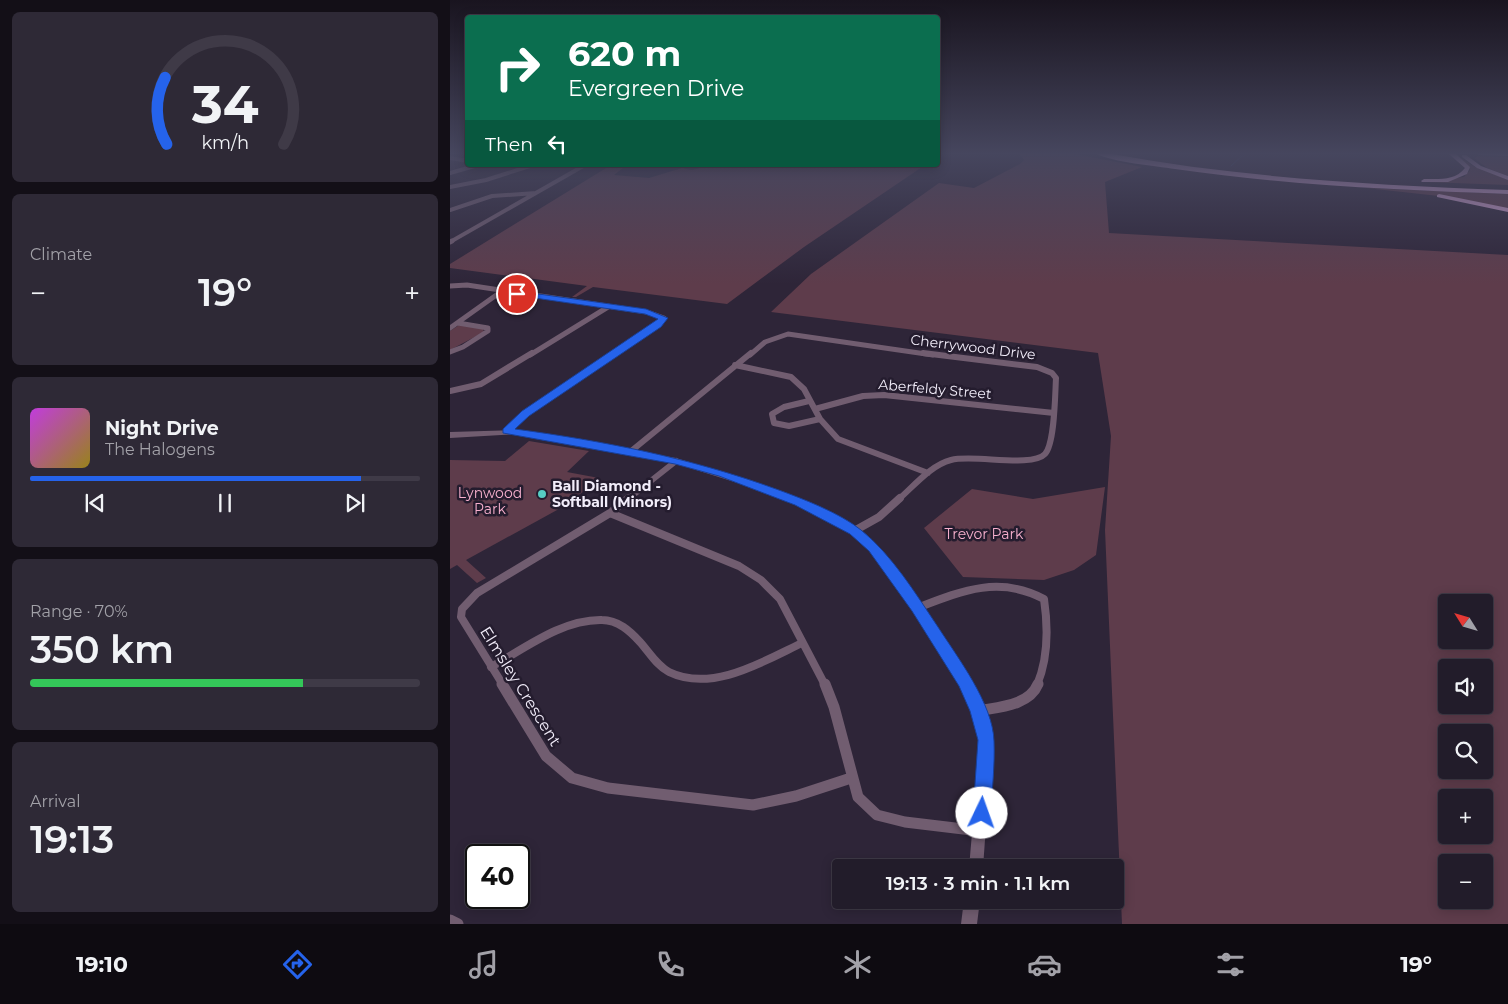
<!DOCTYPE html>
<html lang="en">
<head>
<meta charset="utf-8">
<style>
  :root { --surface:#221c2a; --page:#2e2936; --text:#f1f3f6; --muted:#a2a1a8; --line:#3f3a47; --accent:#2563eb }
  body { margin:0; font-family:Montserrat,sans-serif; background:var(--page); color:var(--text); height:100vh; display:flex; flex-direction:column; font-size:19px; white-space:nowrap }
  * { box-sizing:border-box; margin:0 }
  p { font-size:16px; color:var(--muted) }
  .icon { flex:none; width:28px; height:28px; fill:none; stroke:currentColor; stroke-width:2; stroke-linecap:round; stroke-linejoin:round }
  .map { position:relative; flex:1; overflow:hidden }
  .sheet { display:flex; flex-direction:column; gap:12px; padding:12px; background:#130f17; width:450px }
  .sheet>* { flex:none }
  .top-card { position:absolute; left:15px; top:15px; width:475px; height:152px; border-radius:5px; box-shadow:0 2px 12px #0003,0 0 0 1px var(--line); background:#0b6e4f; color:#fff; overflow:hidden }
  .needle { width:32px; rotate:307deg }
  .controls { position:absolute; left:988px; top:594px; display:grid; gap:10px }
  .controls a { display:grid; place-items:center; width:55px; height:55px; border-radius:5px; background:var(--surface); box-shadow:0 2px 12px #0003,0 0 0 1px var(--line); font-size:25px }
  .speed { position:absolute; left:15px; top:844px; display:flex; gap:10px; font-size:25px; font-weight:700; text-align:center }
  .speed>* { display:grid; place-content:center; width:65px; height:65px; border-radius:50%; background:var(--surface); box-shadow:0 2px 12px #0003,0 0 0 1px var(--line); line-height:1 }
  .speed .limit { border:2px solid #111; border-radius:8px; background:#fff; color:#111 }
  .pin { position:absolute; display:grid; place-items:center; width:42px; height:42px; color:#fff; margin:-21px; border:2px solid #fff; border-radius:50%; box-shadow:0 1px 5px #0007 }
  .me { position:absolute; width:55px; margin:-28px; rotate:3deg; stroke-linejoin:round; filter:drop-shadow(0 0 4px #0008) }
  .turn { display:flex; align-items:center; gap:18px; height:105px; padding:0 20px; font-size:22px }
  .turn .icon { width:65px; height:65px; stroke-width:2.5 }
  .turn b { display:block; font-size:35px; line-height:42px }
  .then { display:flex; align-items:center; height:48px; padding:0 20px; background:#0003; gap:10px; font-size:19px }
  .big { font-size:38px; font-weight:600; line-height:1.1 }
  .sheet .widget { flex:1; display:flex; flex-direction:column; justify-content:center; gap:8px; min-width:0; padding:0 18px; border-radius:8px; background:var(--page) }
  .sheet .dial { align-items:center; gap:0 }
  .dial svg { height:130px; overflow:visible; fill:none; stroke:var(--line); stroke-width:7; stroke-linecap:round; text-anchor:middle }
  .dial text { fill:var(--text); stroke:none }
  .song { display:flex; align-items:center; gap:15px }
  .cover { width:60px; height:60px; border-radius:8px; background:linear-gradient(135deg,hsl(290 70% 55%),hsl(50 70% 35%)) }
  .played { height:5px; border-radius:2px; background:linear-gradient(90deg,var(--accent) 85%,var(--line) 85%) }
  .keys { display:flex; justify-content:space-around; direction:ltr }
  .heat { display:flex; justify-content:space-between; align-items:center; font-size:28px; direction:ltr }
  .charge { height:8px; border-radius:4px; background:linear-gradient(90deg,#34c759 70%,var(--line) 0) }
  .trip { position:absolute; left:382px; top:859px; width:292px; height:50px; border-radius:5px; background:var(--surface); box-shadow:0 2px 12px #0003,0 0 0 1px var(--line); font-weight:600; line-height:50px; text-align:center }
  .dock { display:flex; height:80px; justify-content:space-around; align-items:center; background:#0e0b11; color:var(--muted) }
  .dock .icon { width:35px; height:35px }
  .dock .selected { color:var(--accent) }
  .dock b { font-size:22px; color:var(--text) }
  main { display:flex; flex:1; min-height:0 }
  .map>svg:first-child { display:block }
  .green { fill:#5e3c4b; fill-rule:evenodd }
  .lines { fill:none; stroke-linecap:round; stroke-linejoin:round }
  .stream { stroke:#2c4b78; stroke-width:1 }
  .minor-far4 { stroke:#715d70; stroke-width:4 }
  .minor-far3 { stroke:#715d70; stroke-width:5 }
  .minor-far2 { stroke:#715d70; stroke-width:6 }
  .minor-far1 { stroke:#715d70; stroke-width:8 }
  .minor { stroke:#715d70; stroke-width:11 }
  .tertiary { fill:#715d70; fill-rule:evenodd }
  .secondary { fill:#9a7a97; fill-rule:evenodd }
  .motorway { fill:#d5a3d1; fill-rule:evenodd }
  .route { fill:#2563eb; stroke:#184099 }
  .poi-dot { fill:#56cec4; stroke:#241c2e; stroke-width:2 }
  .labels { text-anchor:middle; stroke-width:5; stroke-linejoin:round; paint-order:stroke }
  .street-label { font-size:14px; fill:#f2edfa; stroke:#241c2e }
  .poi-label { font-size:14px; font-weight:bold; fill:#f2edfa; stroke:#241c2e; text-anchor:start }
  .park-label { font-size:14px; fill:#f8b0ce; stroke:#241c2e }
  .near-street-label { font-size:16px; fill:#f2edfa; stroke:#241c2e }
</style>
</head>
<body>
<main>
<section class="sheet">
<div class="widget dial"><svg viewBox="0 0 100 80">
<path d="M14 69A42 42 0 1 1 86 69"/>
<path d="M14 69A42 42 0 0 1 13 28" stroke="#2563eb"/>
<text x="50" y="56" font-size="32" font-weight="700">34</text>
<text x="50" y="72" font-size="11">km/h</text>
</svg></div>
<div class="widget"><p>Climate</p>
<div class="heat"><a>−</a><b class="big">19°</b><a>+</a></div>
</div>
<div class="widget">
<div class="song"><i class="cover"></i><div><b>Night Drive</b><p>The Halogens</p></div></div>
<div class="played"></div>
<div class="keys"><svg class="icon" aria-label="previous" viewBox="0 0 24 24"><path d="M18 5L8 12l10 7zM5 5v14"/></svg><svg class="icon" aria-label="pause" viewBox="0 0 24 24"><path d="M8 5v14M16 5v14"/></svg><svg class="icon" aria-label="next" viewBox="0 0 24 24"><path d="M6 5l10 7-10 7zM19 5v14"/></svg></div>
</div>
<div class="widget"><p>Range · 70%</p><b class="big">350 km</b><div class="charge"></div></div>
<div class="widget"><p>Arrival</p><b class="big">19:13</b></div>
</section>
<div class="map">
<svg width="1058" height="924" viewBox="0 0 1058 924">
  <rect width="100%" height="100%" fill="#2e2538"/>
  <path class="green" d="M570,154H625L692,167L655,182L659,233L1058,255V924H672L655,530L661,436L648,353L321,312L361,274L489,183L524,188L570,164L574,160ZM996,602H1034V640H996ZM996,668H1034V705H996ZM996,732H1034V770H996ZM996,798H1034V835H996ZM1034,862V900H996V862Z
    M1028,156L1058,157V176L1037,168L1024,158Z
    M1010,157L1025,167L1058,178V185L976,182L1014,177L1020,170Z
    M161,165H177L164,175L199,178L232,168L242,170L254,167L276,168L279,165H475L354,247L277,304L143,287L126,297H122L137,286L0,268V264Z
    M916,188L1058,194V209L989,196Z
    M9,325L33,329L34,332L0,350V331Z
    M79,441L139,451L117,472L149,478L118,504L16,560L36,578L27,583L7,565L0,569V460L55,461Z
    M655,487L646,555L624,570L594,580L513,577L474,528L522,489L583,499Z"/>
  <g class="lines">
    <path class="stream" d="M781,166L794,154"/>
    <path class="minor-far4" d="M0,158L18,161
      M0,173L28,165
      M0,187L36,180L83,165
      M0,210L42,196L86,193
      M0,242L135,165"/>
    <path class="minor-far3" d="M0,242L2,241
      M0,286L17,285L197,312L214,318L164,355
      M0,328L52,291
      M0,352L13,347L38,331V328L8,323
      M80,355L158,307
      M300,355L315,342L338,334L483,355"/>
    <path class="minor-far2" d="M285,365L341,377L354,389L370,419L388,439L478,473
      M0,391L31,384L82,353
      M359,401L334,407L322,414L324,423L339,426L370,419
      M365,409L413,396L434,395L604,413
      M57,431L76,414L165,353
      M180,452L301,353
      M178,499L226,461
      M449,499C464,486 481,465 501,460C523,454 582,468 595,454C605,443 605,394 606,378L602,373L587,367L473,353"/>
    <path class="minor-far1" d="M160,513L289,566L311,580L330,599L375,685
      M404,531L429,517L450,498
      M467,608C511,591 549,575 594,599C598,626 598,659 587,685
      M41,667C74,649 112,619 152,620C168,620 180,631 190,642C199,652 207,666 219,672C262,693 314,661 352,643
      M53,685L11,617L12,609L27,593L160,513L179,498"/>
    <path class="minor" d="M52,684L96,756L122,778L158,788L303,805L346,796L401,778
      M375,684L384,707L408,797L427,815L455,822L530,831
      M528,711C548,707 579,706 588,684
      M0,920L8,924"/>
    <path class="tertiary" d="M68,430L226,458L326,489L353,500L407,529L427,545L471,605L520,680L534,711L542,740L533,868H519L530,740L522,711L511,685L463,611L419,549L401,533L347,504L320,493L224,463L68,434L0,438V432Z
      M514,900H530L527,924H511Z"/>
    <path class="secondary" d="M1028,154H1058V156L1030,155Z"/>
    <path class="motorway" d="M647,154H662C793,178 925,185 1058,190V194C947,190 835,185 725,169C706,166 662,162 647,154Z
      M999,154H1006L1020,167L1017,174L998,182H972L971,181L974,179C988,179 1005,181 1015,168Z
      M1012,155H1016L1031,166L1058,176V180L1027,168L1012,157Z
      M989,194L1058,208V212L987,197V195Z"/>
  </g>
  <linearGradient id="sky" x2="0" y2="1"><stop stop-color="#19141f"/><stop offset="0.54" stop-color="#46465e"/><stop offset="1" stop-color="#46465e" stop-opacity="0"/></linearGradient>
  <rect width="1058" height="284" fill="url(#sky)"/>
  <path class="route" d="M67,291L196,309L218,318L211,327L79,416L65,429C154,441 241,458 326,489C351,498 390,513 411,530C442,555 466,594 488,627C508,658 543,704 544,741C545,765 542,789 541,813L538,819L532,821L526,819L523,813L528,740L520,711L509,686L462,611L419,551L400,534L345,505L269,476L225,464L53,433V429L72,411L208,319L195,314L64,295L63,294Z"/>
  <circle class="poi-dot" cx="92" cy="494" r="5"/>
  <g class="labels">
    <g class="street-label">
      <text transform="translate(523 347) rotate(7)" y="5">Cherrywood Drive</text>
      <text transform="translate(485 389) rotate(5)" y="5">Aberfeldy Street</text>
    </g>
    <g class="poi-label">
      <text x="102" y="491">Ball Diamond -<tspan x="102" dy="16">Softball (Minors)</tspan></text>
    </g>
    <g class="park-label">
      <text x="40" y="498">Lynwood<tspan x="40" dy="16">Park</tspan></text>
      <text x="534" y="539">Trevor Park</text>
    </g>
    <g class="near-street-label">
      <text transform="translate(71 686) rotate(58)" y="6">Elmsley Crescent</text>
    </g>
  </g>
</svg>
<div class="controls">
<a><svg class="needle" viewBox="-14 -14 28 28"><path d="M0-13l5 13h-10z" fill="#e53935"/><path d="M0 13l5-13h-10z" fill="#a2a1a8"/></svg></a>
<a><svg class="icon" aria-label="sound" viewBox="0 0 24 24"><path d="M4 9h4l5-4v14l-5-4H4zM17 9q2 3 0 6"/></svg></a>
<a><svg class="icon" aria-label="search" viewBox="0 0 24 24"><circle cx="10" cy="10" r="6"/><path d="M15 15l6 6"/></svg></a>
<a>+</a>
<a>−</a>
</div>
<div class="speed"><div class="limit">40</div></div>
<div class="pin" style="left:67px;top:294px;background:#d93025"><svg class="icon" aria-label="arrive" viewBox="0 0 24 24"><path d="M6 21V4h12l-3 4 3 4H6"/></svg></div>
<svg class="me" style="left:532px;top:813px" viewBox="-20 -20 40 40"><circle r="19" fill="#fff"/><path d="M0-13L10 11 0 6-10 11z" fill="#2563eb"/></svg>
<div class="trip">19:13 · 3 min · 1.1 km</div>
<div class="top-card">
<div class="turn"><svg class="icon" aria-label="right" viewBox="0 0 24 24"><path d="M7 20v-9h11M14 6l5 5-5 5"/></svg><div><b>620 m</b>Evergreen Drive</div></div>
<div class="then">Then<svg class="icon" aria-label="left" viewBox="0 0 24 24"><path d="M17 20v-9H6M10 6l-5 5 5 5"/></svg></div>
</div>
</div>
</main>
<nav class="dock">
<b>19:10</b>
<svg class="icon selected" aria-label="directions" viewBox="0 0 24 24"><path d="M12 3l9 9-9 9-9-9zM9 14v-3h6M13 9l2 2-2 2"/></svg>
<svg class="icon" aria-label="music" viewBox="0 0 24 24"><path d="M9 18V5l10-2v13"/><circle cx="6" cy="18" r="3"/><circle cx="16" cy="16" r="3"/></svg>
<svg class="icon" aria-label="phone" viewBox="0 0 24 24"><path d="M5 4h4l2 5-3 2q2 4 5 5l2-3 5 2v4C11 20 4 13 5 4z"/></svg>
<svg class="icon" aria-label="climate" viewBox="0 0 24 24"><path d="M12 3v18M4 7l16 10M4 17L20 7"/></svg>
<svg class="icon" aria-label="car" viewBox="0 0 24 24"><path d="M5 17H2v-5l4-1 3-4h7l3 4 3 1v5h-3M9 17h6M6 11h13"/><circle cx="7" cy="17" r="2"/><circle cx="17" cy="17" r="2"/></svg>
<svg class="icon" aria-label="filters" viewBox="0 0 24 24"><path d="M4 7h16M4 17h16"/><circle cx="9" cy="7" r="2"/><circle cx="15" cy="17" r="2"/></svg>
<b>19°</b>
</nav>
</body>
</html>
